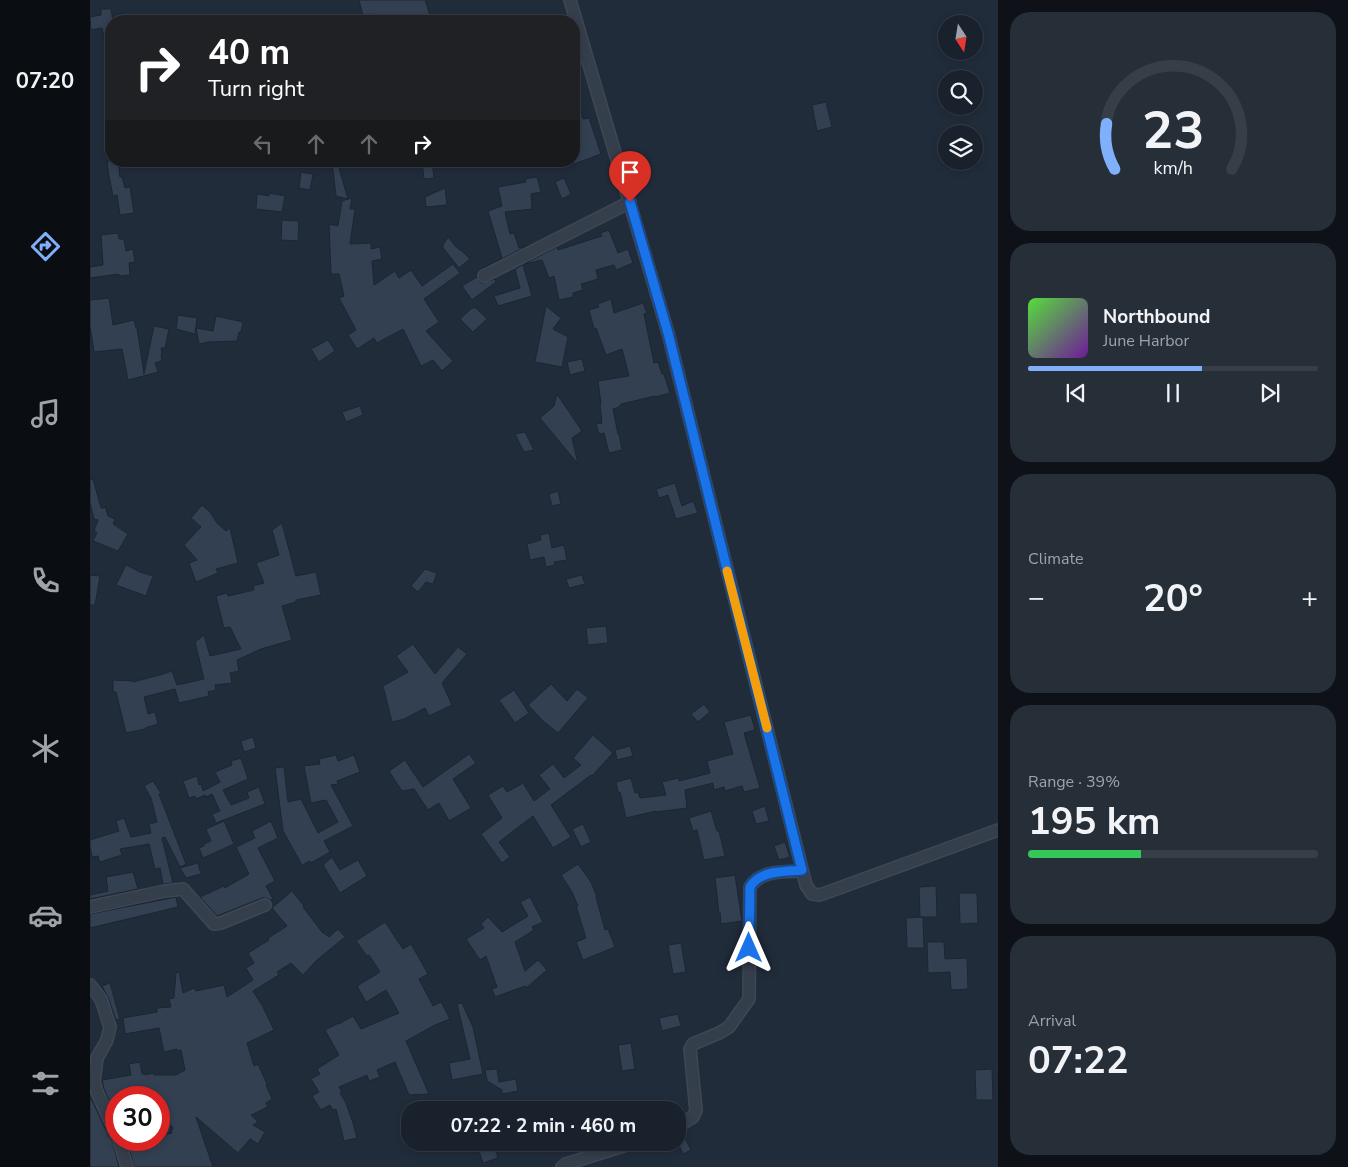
<!DOCTYPE html>
<html lang="en">
<head>
<meta charset="utf-8">
<style>
  :root { --surface:#19212c; --page:#262e38; --text:#f1f3f6; --muted:#9fa3a9; --line:#373e48; --accent:#80affb }
  body { margin:0; font-family:"Nunito Sans",sans-serif; background:var(--page); color:var(--text); height:100vh; display:flex; flex-direction:column; font-size:19px; white-space:nowrap }
  * { box-sizing:border-box; margin:0 }
  p { font-size:16px; color:var(--muted) }
  .icon { flex:none; width:28px; height:28px; fill:none; stroke:currentColor; stroke-width:2; stroke-linecap:round; stroke-linejoin:round }
  .map { position:relative; flex:1; overflow:hidden }
  .panel { display:flex; flex-direction:column; gap:12px; padding:12px; background:#0e1218; width:350px }
  .panel>* { flex:none }
  .guide { position:absolute; left:15px; top:15px; width:475px; height:152px; border-radius:20px; box-shadow:0 2px 8px #0003,0 0 0 1px var(--line); background:#202124; color:#fff; overflow:hidden }
  .needle { width:32px; rotate:168deg }
  .tools { position:absolute; left:848px; top:15px; display:grid; gap:10px }
  .tools a { display:grid; place-items:center; width:45px; height:45px; border-radius:50%; background:var(--surface); box-shadow:0 2px 8px #0003,0 0 0 1px var(--line); font-size:25px }
  .speed { position:absolute; left:15px; top:1086px; display:flex; gap:10px; font-size:25px; font-weight:700; text-align:center }
  .speed>* { display:grid; place-content:center; width:65px; height:65px; border-radius:50%; background:var(--surface); box-shadow:0 2px 8px #0003,0 0 0 1px var(--line); line-height:1 }
  .speed .limit { border:8px solid #d22; background:#fff; color:#111 }
  .pin { position:absolute; display:grid; place-items:center; width:42px; height:42px; color:#fff; margin:-51px -21px; border-radius:50% 50% 50% 0; rotate:-45deg; box-shadow:0 0 5px #0007 }
  .pin .icon { rotate:45deg }
  .me { position:absolute; width:55px; margin:-28px; rotate:0deg; stroke-linejoin:round; filter:drop-shadow(0 0 4px #0008) }
  .turn { display:flex; align-items:center; gap:18px; height:105px; padding:0 20px; font-size:22px }
  .turn .icon { width:65px; height:65px; stroke-width:2.5 }
  .turn b { display:block; font-size:35px; line-height:42px }
  .lanes { display:flex; align-items:center; height:48px; padding:0 20px; background:#0003; justify-content:center; gap:25px; direction:ltr }
  .lanes .off { opacity:.35 }
  .big { font-size:38px; font-weight:700; line-height:1.1 }
  .panel .tile { flex:1; display:flex; flex-direction:column; justify-content:center; gap:8px; min-width:0; padding:0 18px; border-radius:20px; background:var(--page) }
  .panel .dial { align-items:center; gap:0 }
  .dial svg { height:130px; overflow:visible; fill:none; stroke:var(--line); stroke-width:7; stroke-linecap:round; text-anchor:middle }
  .dial text { fill:var(--text); stroke:none }
  .song { display:flex; align-items:center; gap:15px }
  .cover { width:60px; height:60px; border-radius:8px; background:linear-gradient(135deg,hsl(110 70% 55%),hsl(280 70% 35%)) }
  .played { height:5px; border-radius:2px; background:linear-gradient(90deg,var(--accent) 60%,var(--line) 60%) }
  .keys { display:flex; justify-content:space-around; direction:ltr }
  .heat { display:flex; justify-content:space-between; align-items:center; font-size:28px; direction:ltr }
  .charge { height:8px; border-radius:4px; background:linear-gradient(90deg,#34c759 39%,var(--line) 0) }
  .trip { position:absolute; left:311px; top:1101px; width:285px; height:50px; border-radius:20px; background:var(--surface); box-shadow:0 2px 8px #0003,0 0 0 1px var(--line); font-weight:700; line-height:50px; text-align:center }
  main { display:flex; flex:1; min-height:0 }
  .menu { display:flex; flex-direction:column; width:90px; justify-content:space-around; align-items:center; background:#0a0d12; color:var(--muted) }
  .menu .icon { width:35px; height:35px }
  .menu .on { color:var(--accent) }
  .menu b { font-size:22px; color:var(--text) }
  .map>svg:first-child { display:block }
  .building { fill:#334052; stroke:#1c2532 }
  .lines { fill:none; stroke-linecap:round; stroke-linejoin:round }
  .minor-casing { stroke:#3e4754; stroke-width:14 }
  .minor { stroke:#353e4b; stroke-width:11 }
  .route-casing { stroke:#114b97; stroke-width:12 }
  .route { stroke:#1a73e8; stroke-width:9 }
  .slow { stroke:#f59e0b; stroke-width:9 }
</style>
</head>
<body>
<main>
<nav class="menu">
<b>07:20</b>
<svg class="icon on" aria-label="directions" viewBox="0 0 24 24"><path d="M12 3l9 9-9 9-9-9zM9 14v-3h6M13 9l2 2-2 2"/></svg>
<svg class="icon" aria-label="music" viewBox="0 0 24 24"><path d="M9 18V5l10-2v13"/><circle cx="6" cy="18" r="3"/><circle cx="16" cy="16" r="3"/></svg>
<svg class="icon" aria-label="phone" viewBox="0 0 24 24"><path d="M5 4h4l2 5-3 2q2 4 5 5l2-3 5 2v4C11 20 4 13 5 4z"/></svg>
<svg class="icon" aria-label="climate" viewBox="0 0 24 24"><path d="M12 3v18M4 7l16 10M4 17L20 7"/></svg>
<svg class="icon" aria-label="car" viewBox="0 0 24 24"><path d="M5 17H2v-5l4-1 3-4h7l3 4 3 1v5h-3M9 17h6M6 11h13"/><circle cx="7" cy="17" r="2"/><circle cx="17" cy="17" r="2"/></svg>
<svg class="icon" aria-label="filters" viewBox="0 0 24 24"><path d="M4 7h16M4 17h16"/><circle cx="9" cy="7" r="2"/><circle cx="15" cy="17" r="2"/></svg>
</nav>
<div class="map">
<svg width="908" height="1167" viewBox="0 0 908 1167">
  <rect width="100%" height="100%" fill="#212c3b"/>
  <path class="building" d="M269,0H335L342,21H301L300,17L294,19L293,17L282,20L280,14L273,16Z
    M11,9H21L23,21H21V50L17,51L12,28L1,30L0,17L11,15Z
    M487,95L493,119L499,118L511,154L484,164V96Z
    M736,102L742,127L727,131L722,105Z
    M17,161H28L30,177H32L35,188L40,187L44,213L30,215L27,195L23,196L19,176Z
    M242,161H247L258,199L262,198L260,209H265L260,244L281,243V249L290,247L292,259L282,261L284,285L305,271L309,278L321,270L332,286L363,264L370,273L334,299L349,322L336,331L363,361L352,371L343,360L331,366L313,329L287,343L284,338L267,349L258,335L266,330L249,298L254,296L249,274H241L239,224L248,226L252,201L258,199L246,196Z
    M332,161H342L344,178L334,179Z
    M211,172L223,174L220,190L209,188Z
    M447,177L451,192L441,194L442,209L415,212L420,234L424,233L429,248L437,246L394,268L412,258L398,211L412,206L408,187L436,182L435,179Z
    M474,178L481,194L472,199L465,182Z
    M355,188L357,205L336,207L335,197Z
    M179,193L195,196L192,212L166,209L167,194L179,196Z
    M192,220L209,221L208,241L191,240Z
    M519,230L528,253L538,249L543,263L526,270L524,265L506,270L508,279L491,284L493,290L483,293V297L469,300L464,276L459,278L452,260L434,264L467,247L468,250L512,236L510,233Z
    M28,233L29,239H34L36,251L43,249L45,262L39,263L40,275L29,276V274L0,278V267L13,265L11,235Z
    M358,237L366,247L373,252L380,259L369,268L353,248V245Z
    M433,265L442,296L408,306L404,296L430,288L425,269Z
    M387,277L390,282L393,283L405,279L406,282L382,300L372,286Z
    M19,298L23,325L44,320L46,328H47L54,374L64,326L79,329L75,348H71L72,354H71L72,361L65,363L68,372L38,380L32,349L4,352L0,326V300Z
    M521,299L524,313L553,303L557,313L554,314L564,363L568,362L572,374H574L580,393L565,397V396L531,404L529,407L523,409L528,434H529L532,450L519,453L514,433L509,434L506,424L512,423L510,405L511,404L508,381L539,376L532,349L516,355L506,328L504,329L499,310L509,307L508,304Z
    M456,306L471,318L463,329L478,337L472,367L445,362Z
    M382,308H386L397,319L383,332L370,319Z
    M88,315L107,318L105,334L86,329Z
    M126,316L153,322L151,332H149L147,341L118,342L109,344L106,328L123,331Z
    M238,340L245,351L229,362L221,349Z
    M492,359L495,371L480,375L477,362Z
    M467,394L492,431L482,438L488,464L450,418L464,406Z
    M270,406L273,415L256,422L252,412Z
    M435,432L444,450L434,452L425,434Z
    M3,479L11,508H14L15,506L18,516L25,519L23,524L38,534L28,551L3,541L7,533L4,531L8,520L4,519L0,503V480Z
    M585,483L592,506L603,501L608,513L586,519L578,495L569,498L566,489Z
    M468,491L471,504L462,506L459,494Z
    M112,505L120,512L127,523L136,531L140,528L148,563L126,569L128,573L106,582L99,563L107,560L94,545L111,527L101,518Z
    M192,523L206,576L226,572L231,595L206,600V602L192,606L202,640L171,649L147,660L149,671L140,673L142,683L125,685L126,690L118,692L119,696L89,703L85,689L54,697L58,714L65,712L68,724L55,728V729L36,733L26,692H23V680L43,681V682L70,675L82,671L87,685L114,679L105,642L114,635L120,656L151,649L140,627L134,628L126,596L137,593L138,596L164,590L163,586L174,583L166,563L189,555L182,530Z
    M459,533L462,548L474,545L477,560L464,562L465,565L456,567L454,557L440,560L437,544L451,540L450,535Z
    M36,565L50,572L63,576L56,596L26,585Z
    M335,569L347,573L343,584L336,582L328,592L321,586Z
    M0,575L10,576L5,605H0Z
    M492,575L495,584L479,588L476,579Z
    M516,626L518,643L498,645L496,628Z
    M323,644L345,674L368,647L377,654L352,683L362,705L339,716L335,708L314,719L302,722L293,686L318,672L306,656Z
    M461,684L477,701L487,689L498,698L468,733L453,721L438,705Z
    M424,690L439,713L425,723L409,700Z
    M614,704L620,712L608,722L601,714Z
    M661,715L665,730L654,733L670,788L654,792L652,786L635,791L634,787L624,790L623,783L595,790L597,808L566,812V811L536,818L530,792H528L526,782L541,778L545,793L548,792L550,798L576,795L572,782L588,778L589,781L620,773L617,761L643,754L634,722Z
    M503,735L523,753L502,776L501,775L461,805L481,837L463,848L443,816L409,842L420,857L412,863L391,834L412,818L398,795L413,786L417,792L433,783L444,801L460,789L449,775L463,764L474,778L491,765L483,758Z
    M163,737L166,748L154,752L151,741Z
    M540,746L543,756L527,760L525,750Z
    M379,754L386,763L363,779L381,808L359,821L349,803L338,810L324,789L312,791L299,771L315,760L333,787Z
    M246,755L248,761L264,755L270,772L247,781L248,784L241,785L263,826L234,841L240,852L221,863L220,861L212,865L193,831L185,768L194,767L198,802L211,799L228,833L248,822L236,800L221,803L214,766L230,764L229,759Z
    M151,758L158,779L133,790L141,805L159,798L157,792L169,787L175,804L126,823L122,814L130,811L122,794L116,797L115,795L106,799L105,796L99,798L93,781L107,776L109,785L111,784L113,791L130,782L125,772L142,765L141,761Z
    M63,781L71,793L69,794L96,864L90,867L75,837L72,838L83,883L73,884L70,868L65,869L59,844L30,849L32,855L10,862L8,856L2,857L0,846V840L29,831L26,821L34,818L41,837L61,833L59,824L67,822L61,798L54,786Z
    M675,806L679,821L666,824L662,811Z
    M621,811L627,831H629L635,856L614,860L607,830L603,831L599,818Z
    M134,821L144,844L113,858L109,848L114,846V844L121,841L116,829Z
    M181,821L188,838L168,848L185,881L176,886L183,899L181,900L176,898H172L127,916L110,897L134,886L135,888L159,874L146,847L165,838L162,831Z
    M493,824L501,842L491,847L482,829Z
    M695,842L700,857L689,860L684,846Z
    M242,857L250,870L268,860L277,876L250,893L233,865Z
    M108,863L111,874L96,878L90,868Z
    M488,864L501,882L507,897H506L515,930L518,929L525,947L493,960L486,942L496,938L486,906H488L482,892L471,875Z
    M43,872L48,889L0,899V895L18,891L16,877Z
    M645,875L652,921L631,924L630,912L629,913L625,878Z
    M846,886L847,917H830L829,887Z
    M202,891L214,906L213,907L232,932L239,937L248,929L255,937L227,960L213,975L201,963L187,972L189,975L163,991L173,1007L184,1030L157,1043L164,1066L168,1064L177,1084L176,1085L182,1099L176,1103L178,1107L161,1115L168,1122L163,1125L175,1132L168,1144L160,1139L148,1153L106,1117L123,1167H44L37,1140H69V1136L82,1133L81,1130L83,1129L74,1111L69,1113V1098H26V1116L14,1089L12,1080L41,1075L39,1064L50,1062L52,1074H55V1075L63,1073L64,1075H86L95,1070L91,1050L88,1051L87,1049L74,1052L69,1028L35,1034L33,1018L67,1012V1008L81,1007L79,999L84,998L86,973L89,972L93,993L104,988L106,991L134,985L137,997L163,980L156,968L164,963L158,953L179,940L178,938L197,926L182,908Z
    M869,893H887L888,923L870,924Z
    M86,897L88,907L0,928V914Z
    M440,897L453,922L442,927L444,930L425,942L435,971L448,960L457,970L436,988L435,986L405,997L402,989L407,987L396,956L390,960L376,939L394,928L391,924L398,917L412,932L438,916L430,902Z
    M833,917L834,948H817L816,918Z
    M295,922L313,949L321,944L338,974L329,979L343,1006L351,1002L360,1019L345,1025L316,1041L339,1094L319,1095L305,1062L287,1070L290,1077L279,1081L277,1075L249,1087L252,1092L250,1093L256,1103L263,1123L267,1138L254,1141L246,1109L243,1110L240,1105L231,1110L222,1096L229,1092L221,1079L230,1074L227,1069L249,1055L235,1030L249,1023V1024L263,1016L271,1029L309,1013L296,990L276,1002L267,986L290,972L279,955L277,956L266,941Z
    M837,942H854L855,959L877,958L878,989L861,990L860,972L838,973Z
    M591,943L596,972L583,974L578,945Z
    M20,983L30,1019L26,1020L18,997L12,986Z
    M372,1003L383,1027L393,1074L362,1080L359,1063L380,1059L367,1004Z
    M588,1014L591,1026L572,1031L569,1018Z
    M541,1043L545,1069L532,1071L528,1045Z
    M407,1069L409,1082L426,1079L428,1091L412,1094V1090L397,1081L395,1070Z
    M902,1069L903,1100H886L885,1070Z
    M0,1098H1L19,1137L22,1140L29,1167H0Z
    M592,1132L601,1150L593,1154L588,1143V1133Z
    M404,1145L408,1158L393,1163L389,1151Z"/>
  <g class="lines">
    <defs>
      <path id="minor" d="M480,0L578,333L716,885L722,894L730,895L908,830
        M394,276L540,202
        M0,907L75,891L93,889L124,924L131,923L175,905
        M0,985L11,999L20,1027L17,1040L7,1058L4,1081L7,1092L26,1134
        M588,1126L603,1117L606,1110L600,1049L603,1044L629,1033L639,1027L659,999L660,887C670,870 694,872 712,871
        M29,1140L37,1167
        M472,1167L476,1164L546,1142"/>
    </defs>
    <use href="#minor" class="minor-casing"/>
    <use href="#minor" class="minor"/>
  </g>
  <g class="lines">
    <defs>
      <path id="route" d="M540,202L578,333L712,870C694,872 670,870 660,887L659,948"/>
    </defs>
    <use href="#route" class="route-casing"/>
    <use href="#route" class="route"/>
    <path class="slow" d="M637,571L677,728"/>
  </g>
</svg>
<div class="tools">
<a><svg class="needle" viewBox="-14 -14 28 28"><path d="M0-13l5 13h-10z" fill="#e53935"/><path d="M0 13l5-13h-10z" fill="#9fa3a9"/></svg></a>
<a><svg class="icon" aria-label="search" viewBox="0 0 24 24"><circle cx="10" cy="10" r="6"/><path d="M15 15l6 6"/></svg></a>
<a><svg class="icon" aria-label="layers" viewBox="0 0 24 24"><path d="M12 4l9 5-9 5-9-5zM3 14l9 5 9-5"/></svg></a>
</div>
<div class="speed"><div class="limit">30</div></div>
<div class="pin" style="left:540px;top:202px;background:#d93025"><svg class="icon" aria-label="arrive" viewBox="0 0 24 24"><path d="M6 21V4h12l-3 4 3 4H6"/></svg></div>
<svg class="me" style="left:659px;top:948px" viewBox="-20 -20 40 40"><path d="M0-17L14 15 0 8-14 15z" fill="#1a73e8" stroke="#fff" stroke-width="4"/></svg>
<div class="trip">07:22 · 2 min · 460 m</div>
<div class="guide">
<div class="turn"><svg class="icon" aria-label="right" viewBox="0 0 24 24"><path d="M7 20v-9h11M14 6l5 5-5 5"/></svg><div><b>40 m</b>Turn right</div></div>
<div class="lanes"><svg class="icon off" aria-label="left" viewBox="0 0 24 24"><path d="M17 20v-9H6M10 6l-5 5 5 5"/></svg><svg class="icon off" aria-label="ahead" viewBox="0 0 24 24"><path d="M12 20V5M6 11l6-6 6 6"/></svg><svg class="icon off" aria-label="ahead" viewBox="0 0 24 24"><path d="M12 20V5M6 11l6-6 6 6"/></svg><svg class="icon" aria-label="right" viewBox="0 0 24 24"><path d="M7 20v-9h11M14 6l5 5-5 5"/></svg></div>
</div>
</div>
<section class="panel">
<div class="tile dial"><svg viewBox="0 0 100 80">
<path d="M14 69A42 42 0 1 1 86 69"/>
<path d="M14 69A42 42 0 0 1 9 41" stroke="#80affb"/>
<text x="50" y="56" font-size="32" font-weight="700">23</text>
<text x="50" y="72" font-size="11">km/h</text>
</svg></div>
<div class="tile">
<div class="song"><i class="cover"></i><div><b>Northbound</b><p>June Harbor</p></div></div>
<div class="played"></div>
<div class="keys"><svg class="icon" aria-label="previous" viewBox="0 0 24 24"><path d="M18 5L8 12l10 7zM5 5v14"/></svg><svg class="icon" aria-label="pause" viewBox="0 0 24 24"><path d="M8 5v14M16 5v14"/></svg><svg class="icon" aria-label="next" viewBox="0 0 24 24"><path d="M6 5l10 7-10 7zM19 5v14"/></svg></div>
</div>
<div class="tile"><p>Climate</p>
<div class="heat"><a>−</a><b class="big">20°</b><a>+</a></div>
</div>
<div class="tile"><p>Range · 39%</p><b class="big">195 km</b><div class="charge"></div></div>
<div class="tile"><p>Arrival</p><b class="big">07:22</b></div>
</section>
</main>
</body>
</html>
